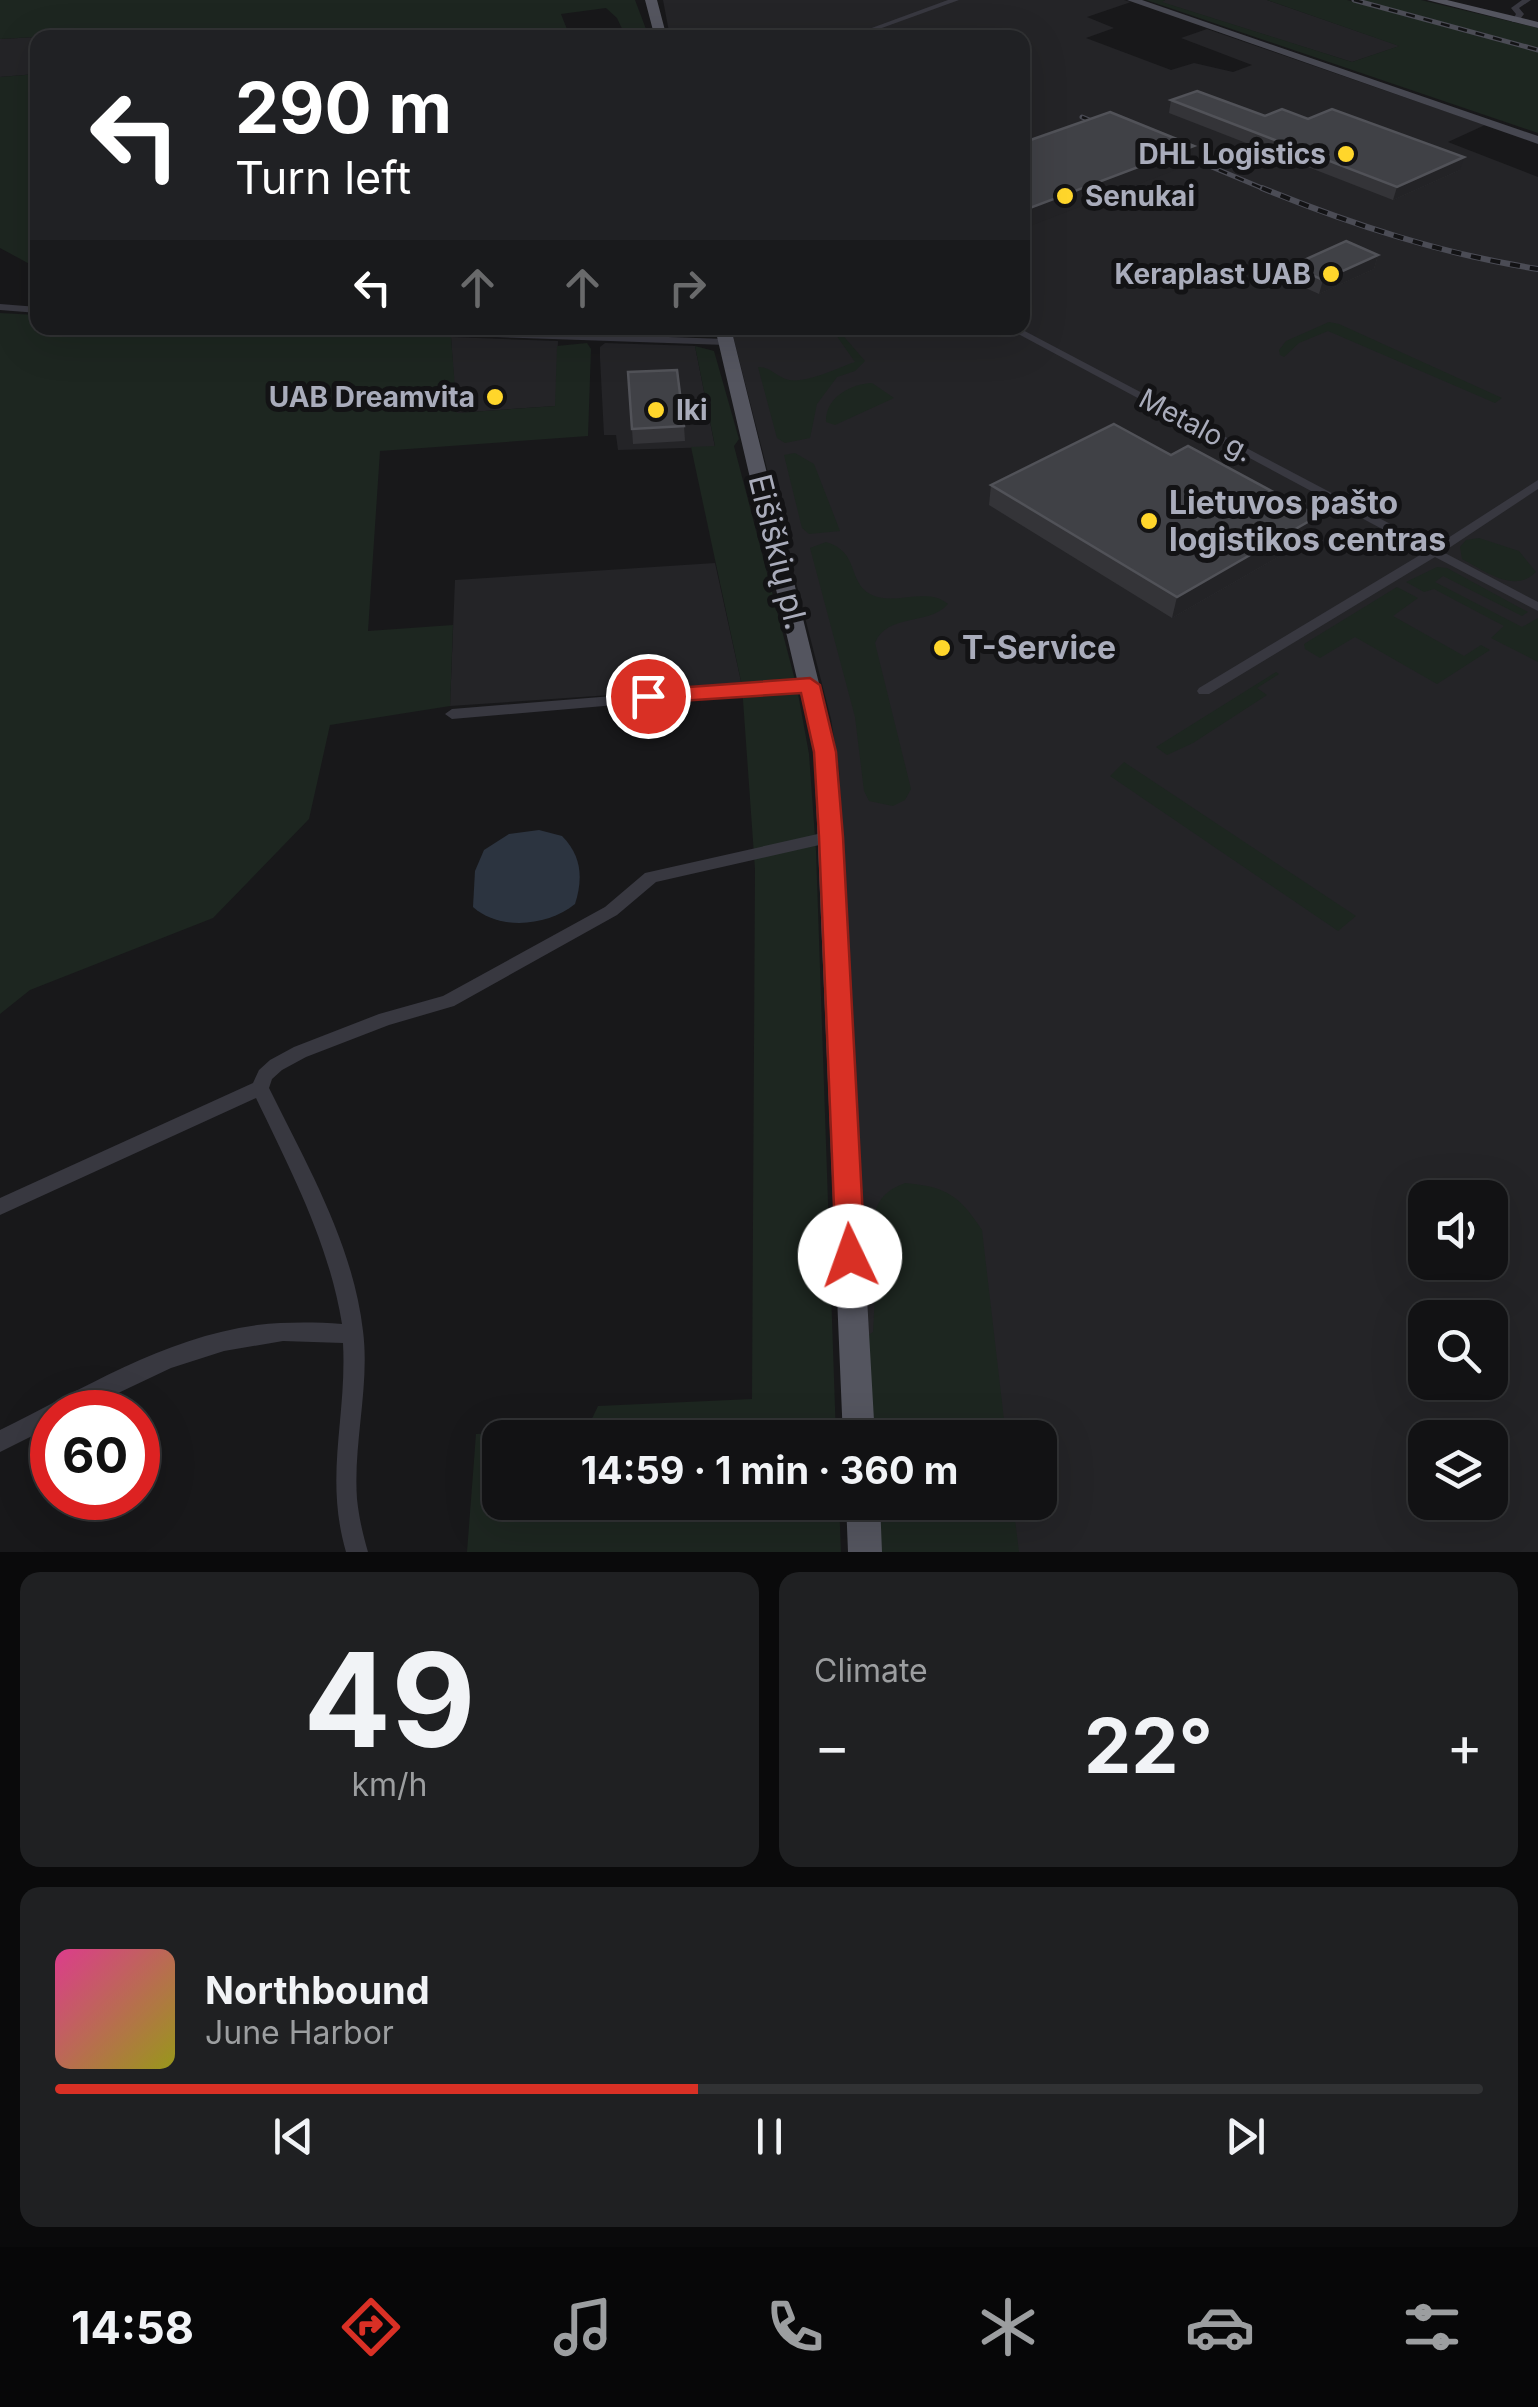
<!DOCTYPE html>
<html lang="en">
<head>
<meta charset="utf-8">
<style>
  :root { --surface:#121214; --page:#1f2022; --text:#f1f3f6; --muted:#9c9ea0; --line:#313234; --accent:#d93025 }
  body { margin:0; font-family:Inter,sans-serif; background:var(--page); color:var(--text); height:100vh; display:flex; flex-direction:column; font-size:38px; white-space:nowrap }
  * { box-sizing:border-box; margin:0 }
  p { font-size:32px; color:var(--muted) }
  .icon { flex:none; width:55px; height:55px; fill:none; stroke:currentColor; stroke-width:2; stroke-linecap:round; stroke-linejoin:round }
  .map { position:relative; height:1552px; overflow:hidden }
  .panel { display:flex; flex-direction:column; gap:20px; padding:20px; background:#0a0a0b; flex:1 }
  .panel>* { flex:none }
  .banner { position:absolute; left:30px; top:30px; width:1000px; height:305px; border-radius:20px; box-shadow:0 10px 40px #0002,0 0 0 2px var(--line); background:#202124; color:#fff; overflow:hidden }
  .buttons { position:absolute; left:1408px; top:1180px; display:grid; gap:20px }
  .buttons a { display:grid; place-items:center; width:100px; height:100px; border-radius:20px; background:var(--surface); box-shadow:0 10px 40px #0002,0 0 0 2px var(--line); font-size:50px }
  .speed { position:absolute; left:30px; top:1390px; display:flex; gap:20px; font-size:50px; font-weight:700; text-align:center }
  .speed>* { display:grid; place-content:center; width:130px; height:130px; border-radius:50%; background:var(--surface); box-shadow:0 10px 40px #0002,0 0 0 2px var(--line); line-height:1 }
  .speed .limit { border:15px solid #d22; background:#fff; color:#111 }
  .pin { position:absolute; display:grid; place-items:center; width:85px; height:85px; color:#fff; margin:-42px; border:5px solid #fff; border-radius:50%; box-shadow:0 2px 10px #0007 }
  .me { position:absolute; width:110px; margin:-55px; rotate:357deg; stroke-linejoin:round; filter:drop-shadow(0 0 8px #0008) }
  .turn { display:flex; align-items:center; gap:35px; height:210px; padding:0 40px; font-size:45px }
  .turn .icon { width:130px; height:130px; stroke-width:2.5 }
  .turn b { display:block; font-size:70px; line-height:85px }
  .lanes { display:flex; align-items:center; height:95px; padding:0 40px; background:#0003; justify-content:center; gap:50px; direction:ltr }
  .lanes .off { opacity:.35 }
  .big { font-size:75px; font-weight:700; line-height:1.1 }
  .panel .tile { flex:1; display:flex; flex-direction:column; justify-content:center; gap:15px; min-width:0; padding:0 35px; border-radius:20px; background:var(--page) }
  .panel .dial { align-items:center; gap:0 }
  .dial b { font-size:130px; line-height:1 }
  .song { display:flex; align-items:center; gap:30px }
  .cover { width:120px; height:120px; border-radius:15px; background:linear-gradient(135deg,hsl(330 70% 55%),hsl(60 70% 35%)) }
  .played { height:10px; border-radius:5px; background:linear-gradient(90deg,var(--accent) 45%,var(--line) 45%) }
  .keys { display:flex; justify-content:space-around; direction:ltr }
  .heat { display:flex; justify-content:space-between; align-items:center; font-size:55px; direction:ltr }
  .panel .tiles { flex:1; display:grid; gap:20px; grid-template-columns:1fr 1fr }
  .tile:last-child { grid-column:span 2 }
  .trip { position:absolute; left:482px; top:1420px; width:575px; height:100px; border-radius:20px; background:var(--surface); box-shadow:0 10px 40px #0002,0 0 0 2px var(--line); font-weight:700; line-height:100px; text-align:center }
  .tab-bar { display:flex; height:160px; justify-content:space-around; align-items:center; background:#070708; color:var(--muted) }
  .tab-bar .icon { width:70px; height:70px }
  .tab-bar .current { color:var(--accent) }
  .tab-bar b { font-size:45px; color:var(--text) }
  .map>svg:first-child { display:block }
  .built { fill:#242427; fill-rule:evenodd }
  .green { fill:#1d2620 }
  .water { fill:#2c3440 }
  .lines { fill:none; stroke-linecap:round; stroke-linejoin:round }
  .street { fill:#383840; fill-rule:evenodd }
  .secondary { fill:#464750; fill-rule:evenodd }
  .primary { fill:#54555f; fill-rule:evenodd }
  .rail-far1-casing { stroke:#4b4c55; stroke-width:5 }
  .rail-casing { stroke:#4b4c55; stroke-width:6 }
  .rail-far1 { stroke:#131315; stroke-width:2.5; stroke-dasharray:9; stroke-linecap:butt }
  .rail { stroke:#131315; stroke-width:4; stroke-dasharray:10; stroke-linecap:butt }
  .wall { fill:#343438 }
  .shaded-wall { fill:#232326 }
  .building { fill:#404146; stroke:#515258; stroke-width:2.5 }
  .route { fill:#d93025; stroke:#8d1f18; stroke-width:2.5 }
  .poi-dot { fill:#ffd62b; stroke:#131315; stroke-width:4 }
  .labels { text-anchor:middle; stroke-width:10; stroke-linejoin:round; paint-order:stroke }
  .far-poi-label { font-size:28px; font-weight:bold; fill:#a9acbb; stroke:#131315; text-anchor:end }
  .far-street-label { font-size:28px; fill:#a9acbb; stroke:#131315 }
  .poi-label { font-size:32px; font-weight:bold; fill:#a9acbb; stroke:#131315; text-anchor:start }
  .street-label { font-size:32px; fill:#a9acbb; stroke:#131315 }
</style>
</head>
<body>
<div class="map">
<svg width="1538" height="1552" viewBox="0 0 1538 1552">
  <rect width="100%" height="100%" fill="#18181a"/>
  <path class="built" d="M663,0H1124L1131,2L1087,17L1114,28L1086,38L1171,70L1194,63L1233,72L1252,65L1181,38L1207,29L1485,125L1448,142L1538,177V1552H881L878,1503L1040,1502V1438L874,1437L839,770L831,719L731,328H1022V38L670,37ZM1425,1198H1490V1262H1425ZM1425,1318H1490V1382H1425ZM1425,1438H1490V1502H1425Z
    M1165,0H1267L1400,46L1352,62L1160,2Z
    M89,34L88,37L38,38L37,74L0,77V39Z
    M451,337L558,341L556,406L456,413Z
    M605,343L695,346L715,447L618,450L616,435H604L600,358V347Z
    M715,563L742,686L450,706L455,580Z"/>
  <path class="green" d="M0,0H635L649,37H626L617,18L606,8L561,14L570,37H88V34L0,39Z
    M1146,0H1165L1162,2L1352,62L1399,46L1267,0H1347L1538,52V133Z
    M1361,0H1421L1538,28V48Z
    M37,74H38L37,268L0,248V77Z
    M0,313L37,315L38,328H281L451,337L457,413L555,406L557,346L587,343L591,349L588,436L380,451L368,631L453,625L450,706L330,725L309,819L213,918L30,990L0,1014Z
    M1329,322L1339,324L1502,398L1495,403L1328,331L1299,343L1284,357L1280,355L1279,350L1286,341Z
    M430,328H697L698,331L689,336Z
    M809,328L840,332L865,361L855,371L837,377L817,404L810,438L785,443L777,438L758,367C771,367 776,377 789,380C808,383 837,368 855,362L836,335L808,331Z
    M695,346L714,351L739,439L734,446L797,688L809,754L816,851L836,1437L500,1438V1502L839,1503L841,1552H467L476,1434L587,1429L598,1406L752,1399L755,869L742,686L691,447L715,446Z
    M872,383L894,398L835,425L826,422C825,398 850,384 872,383Z
    M795,453L814,464L840,531L809,534L802,528L784,455Z
    M1479,538L1519,551L1536,572C1514,594 1485,571 1462,559L1460,547L1466,540Z
    M826,542C860,552 847,581 870,594C893,607 927,586 948,604C929,626 887,613 875,643L911,789L905,800L893,806L869,801L864,791L855,717L810,548Z
    M1437,567L1447,568L1528,612L1522,616L1443,576L1435,582L1522,627L1538,618V662L1491,638L1504,626L1434,589L1424,592L1406,582Z
    M1397,587L1418,598L1393,616L1464,656L1481,645L1490,650L1437,684L1355,637L1320,658L1305,649L1304,644Z
    M1276,672L1279,674L1257,688L1267,695L1193,743L1167,755L1156,747Z
    M1124,762L1356,916L1338,931L1110,776Z
    M905,1183C947,1187 959,1195 982,1230L1006,1437H874L867,1336L873,1332L876,1276H882L880,1249H874C872,1217 872,1195 905,1183Z
    M878,1503H1013L1019,1552H881Z"/>
  <path class="water" d="M539,830L562,836C582,856 583,879 575,904C548,926 500,931 473,907L475,871L484,850L509,834Z"/>
  <g class="lines">
    <path class="street" d="M948,0H959L868,33L875,38H864L858,33Z
      M1522,0H1531L1519,8L1524,14L1518,22H1512L1516,14L1511,8Z
      M0,304L38,307V313L0,310Z
      M318,328H401L726,339L731,342L726,345L323,331Z
      M1007,328H1019L1434,547L1538,480V489L1443,552L1538,602V611L1435,557L1209,694H1199L1197,691L1199,688L1425,552Z
      M810,680L815,682L817,685L815,688L452,719L445,714L452,709Z
      M831,831L837,833L839,837L837,841L656,882L617,915L454,1006L389,1025L306,1057L282,1070L272,1079L269,1088C307,1165 353,1244 363,1331C370,1386 353,1443 357,1499C359,1518 363,1535 368,1552H346C324,1476 347,1418 343,1343L283,1341L224,1351L171,1368L78,1412H52V1426L0,1452V1430C81,1390 165,1337 257,1325C285,1322 313,1322 342,1324C329,1243 291,1171 256,1098L0,1215V1198L253,1083L259,1070L270,1060L294,1047L379,1014L443,996L605,907L645,873Z"/>
    <path class="secondary" d="M1127,0H1142L1538,136V144Z"/>
    <path class="primary" d="M645,0H657L667,38H655Z
      M1427,0H1447L1538,22V28Z
      M715,328H731L836,752L875,1438H843L814,752Z
      M846,1502H880L882,1552H848Z"/>
    <defs>
      <path id="rail-far1" d="M1354,0L1538,50
        M1082,117L1116,131
        M1169,149L1269,191"/>
      <path id="rail" d="M1262,188C1353,225 1442,254 1538,269"/>
    </defs>
    <use href="#rail-far1" class="rail-far1-casing"/>
    <use href="#rail" class="rail-casing"/>
    <use href="#rail-far1" class="rail-far1"/>
    <use href="#rail" class="rail"/>
  </g>
  <path class="wall" d="M1171,100L1265,116L1460,170L1393,200L1169,113Z
    M1378,255L1374,269L1319,294L1288,280L1291,266Z
    M628,372L684,426L685,441L633,444Z
    M991,485L1313,537L1172,618L989,505Z"/>
  <path class="shaded-wall" d="M1194,146L1191,164L1022,229V211Z
    M1464,157L1460,170L1393,200L1397,187Z
    M1378,255L1374,269L1319,294L1323,280Z
    M1318,516L1313,537L1172,618L1177,597Z"/>
  <path class="building" d="M1197,91L1265,116L1282,109L1308,119L1332,109L1464,157L1397,187L1171,100Z
    M1110,112L1194,146L1022,211V143Z
    M1346,241L1378,255L1323,280L1291,266Z
    M677,370L684,426L632,429L628,372Z
    M1114,424L1171,455L1188,446L1318,516L1177,597L991,485Z"/>
  <path class="route" d="M810,678L820,685L836,752L843,837L865,1256L861,1266L850,1270L840,1266L836,1256L819,837L814,752L801,693L648,703L637,696L648,690Z"/>
  <g class="poi-dot">
    <circle cx="1346" cy="154" r="10"/>
    <circle cx="1065" cy="196" r="10"/>
    <circle cx="1331" cy="274" r="10"/>
    <circle cx="495" cy="397" r="10"/>
    <circle cx="656" cy="410" r="10"/>
    <circle cx="1149" cy="521" r="10"/>
    <circle cx="942" cy="648" r="10"/>
  </g>
  <g class="labels">
    <g class="far-poi-label">
      <text x="1326" y="164">DHL Logistics</text>
      <text x="1085" y="206" text-anchor="start">Senukai</text>
      <text x="1311" y="284">Keraplast UAB</text>
      <text x="475" y="407">UAB Dreamvita</text>
      <text x="676" y="420" text-anchor="start">Iki</text>
    </g>
    <g class="far-street-label">
      <text transform="translate(1196 425) rotate(28)" y="10">Metalo g.</text>
    </g>
    <g class="poi-label">
      <text x="1169" y="514">Lietuvos pašto<tspan x="1169" dy="37">logistikos centras</tspan></text>
      <text x="962" y="659">T-Service</text>
    </g>
    <g class="street-label">
      <text transform="translate(778 552) rotate(76)" y="11">Eišiškių pl.</text>
    </g>
  </g>
</svg>
<div class="buttons">
<a><svg class="icon" aria-label="sound" viewBox="0 0 24 24"><path d="M4 9h4l5-4v14l-5-4H4zM17 9q2 3 0 6"/></svg></a>
<a><svg class="icon" aria-label="search" viewBox="0 0 24 24"><circle cx="10" cy="10" r="6"/><path d="M15 15l6 6"/></svg></a>
<a><svg class="icon" aria-label="layers" viewBox="0 0 24 24"><path d="M12 4l9 5-9 5-9-5zM3 14l9 5 9-5"/></svg></a>
</div>
<div class="speed"><div class="limit">60</div></div>
<div class="pin" style="left:648px;top:696px;background:#d93025"><svg class="icon" aria-label="arrive" viewBox="0 0 24 24"><path d="M6 21V4h12l-3 4 3 4H6"/></svg></div>
<svg class="me" style="left:850px;top:1256px" viewBox="-20 -20 40 40"><circle r="19" fill="#fff"/><path d="M0-13L10 11 0 6-10 11z" fill="#d93025"/></svg>
<div class="trip">14:59 · 1 min · 360 m</div>
<div class="banner">
<div class="turn"><svg class="icon" aria-label="left" viewBox="0 0 24 24"><path d="M17 20v-9H6M10 6l-5 5 5 5"/></svg><div><b>290 m</b>Turn left</div></div>
<div class="lanes"><svg class="icon" aria-label="left" viewBox="0 0 24 24"><path d="M17 20v-9H6M10 6l-5 5 5 5"/></svg><svg class="icon off" aria-label="ahead" viewBox="0 0 24 24"><path d="M12 20V5M6 11l6-6 6 6"/></svg><svg class="icon off" aria-label="ahead" viewBox="0 0 24 24"><path d="M12 20V5M6 11l6-6 6 6"/></svg><svg class="icon off" aria-label="right" viewBox="0 0 24 24"><path d="M7 20v-9h11M14 6l5 5-5 5"/></svg></div>
</div>
</div>
<section class="panel">
<div class="tiles">
<div class="tile dial"><b>49</b><p>km/h</p></div>
<div class="tile"><p>Climate</p>
<div class="heat"><a>−</a><b class="big">22°</b><a>+</a></div>
</div>
<div class="tile">
<div class="song"><i class="cover"></i><div><b>Northbound</b><p>June Harbor</p></div></div>
<div class="played"></div>
<div class="keys"><svg class="icon" aria-label="previous" viewBox="0 0 24 24"><path d="M18 5L8 12l10 7zM5 5v14"/></svg><svg class="icon" aria-label="pause" viewBox="0 0 24 24"><path d="M8 5v14M16 5v14"/></svg><svg class="icon" aria-label="next" viewBox="0 0 24 24"><path d="M6 5l10 7-10 7zM19 5v14"/></svg></div>
</div>
</div>
</section>
<nav class="tab-bar">
<b>14:58</b>
<svg class="icon current" aria-label="directions" viewBox="0 0 24 24"><path d="M12 3l9 9-9 9-9-9zM9 14v-3h6M13 9l2 2-2 2"/></svg>
<svg class="icon" aria-label="music" viewBox="0 0 24 24"><path d="M9 18V5l10-2v13"/><circle cx="6" cy="18" r="3"/><circle cx="16" cy="16" r="3"/></svg>
<svg class="icon" aria-label="phone" viewBox="0 0 24 24"><path d="M5 4h4l2 5-3 2q2 4 5 5l2-3 5 2v4C11 20 4 13 5 4z"/></svg>
<svg class="icon" aria-label="climate" viewBox="0 0 24 24"><path d="M12 3v18M4 7l16 10M4 17L20 7"/></svg>
<svg class="icon" aria-label="car" viewBox="0 0 24 24"><path d="M5 17H2v-5l4-1 3-4h7l3 4 3 1v5h-3M9 17h6M6 11h13"/><circle cx="7" cy="17" r="2"/><circle cx="17" cy="17" r="2"/></svg>
<svg class="icon" aria-label="filters" viewBox="0 0 24 24"><path d="M4 7h16M4 17h16"/><circle cx="9" cy="7" r="2"/><circle cx="15" cy="17" r="2"/></svg>
</nav>
</body>
</html>
